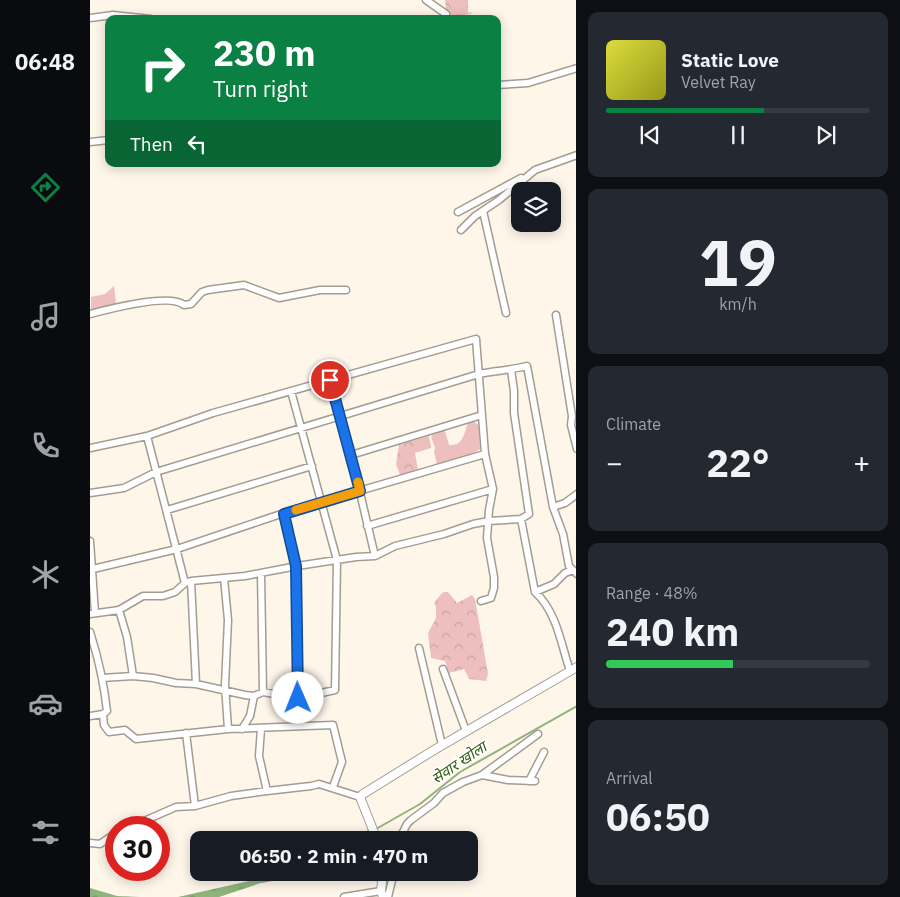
<!DOCTYPE html>
<html lang="en">
<head>
<meta charset="utf-8">
<style>
  :root { --surface:#171b24; --page:#242831; --text:#f1f3f6; --muted:#9ea1a6; --line:#363941; --accent:#0b8043 }
  body { margin:0; font-family:"IBM Plex Sans","Noto Sans Devanagari",sans-serif; background:var(--page); color:var(--text); height:100vh; display:flex; flex-direction:column; font-size:19px; white-space:nowrap }
  * { box-sizing:border-box; margin:0 }
  p { font-size:16px; color:var(--muted) }
  .icon { flex:none; width:28px; height:28px; fill:none; stroke:currentColor; stroke-width:2; stroke-linecap:round; stroke-linejoin:round }
  .map { position:relative; flex:1; overflow:hidden }
  .drawer { display:flex; flex-direction:column; gap:12px; padding:12px; background:#0d0f14; width:324px }
  .drawer>* { flex:none }
  .guide { position:absolute; left:15px; top:15px; width:396px; height:152px; border-radius:10px; box-shadow:0 2px 12px #0003; background:#0b8043; color:#fff; overflow:hidden }
  .tools { position:absolute; left:421px; top:182px; display:grid; gap:10px }
  .tools a { display:grid; place-items:center; width:50px; height:50px; border-radius:10px; background:var(--surface); box-shadow:0 2px 12px #0003; font-size:25px }
  .speed { position:absolute; left:15px; top:816px; display:flex; gap:10px; font-size:25px; font-weight:700; text-align:center }
  .speed>* { display:grid; place-content:center; width:65px; height:65px; border-radius:50%; background:var(--surface); box-shadow:0 2px 12px #0003; line-height:1 }
  .speed .limit { border:8px solid #d22; background:#fff; color:#111 }
  .pin { position:absolute; display:grid; place-items:center; width:42px; height:42px; color:#fff; margin:-21px; border:2px solid #fff; border-radius:50%; box-shadow:0 1px 5px #0007 }
  .me { position:absolute; width:55px; margin:-28px; rotate:359deg; stroke-linejoin:round; filter:drop-shadow(0 0 4px #0008) }
  .turn { display:flex; align-items:center; gap:18px; height:105px; padding:0 25px; font-size:22px }
  .turn .icon { width:65px; height:65px; stroke-width:2.5 }
  .turn b { display:block; font-size:35px; line-height:42px }
  .then { display:flex; align-items:center; height:48px; padding:0 25px; background:#0003; gap:10px; font-size:19px }
  .big { font-size:38px; font-weight:700; line-height:1.1 }
  .drawer .tile { flex:1; display:flex; flex-direction:column; justify-content:center; gap:8px; min-width:0; padding:0 18px; border-radius:10px; background:var(--page) }
  .drawer .dial { align-items:center; gap:0 }
  .dial b { font-size:65px; line-height:1 }
  .song { display:flex; align-items:center; gap:15px }
  .cover { width:60px; height:60px; border-radius:8px; background:linear-gradient(135deg,hsl(60 70% 55%),hsl(60 70% 35%)) }
  .played { height:5px; border-radius:2px; background:linear-gradient(90deg,var(--accent) 60%,var(--line) 60%) }
  .keys { display:flex; justify-content:space-around; direction:ltr }
  .heat { display:flex; justify-content:space-between; align-items:center; font-size:28px; direction:ltr }
  .charge { height:8px; border-radius:4px; background:linear-gradient(90deg,#34c759 48%,var(--line) 0) }
  .trip { position:absolute; left:100px; top:831px; width:288px; height:50px; border-radius:10px; background:var(--surface); box-shadow:0 2px 12px #0003; font-weight:700; line-height:50px; text-align:center }
  main { display:flex; flex:1; min-height:0 }
  .dock { display:flex; flex-direction:column; width:90px; justify-content:space-around; align-items:center; background:#090b0e; color:var(--muted) }
  .dock .icon { width:35px; height:35px }
  .dock .current { color:var(--accent) }
  .dock b { font-size:22px; color:var(--text) }
  .map>svg:first-child { display:block }
  .green { fill:#edbfbe }
  .forest { fill:url(#forest-crowns) }
  .water { fill:url(#water-ripples) }
  .lines { fill:none; stroke-linecap:round; stroke-linejoin:round }
  .stream { stroke:#8fb37c; stroke-width:2 }
  .minor-casing { stroke:#a39c91; stroke-width:9 }
  .tertiary-casing { stroke:#a39c91; stroke-width:10 }
  .minor { stroke:#fff; stroke-width:6 }
  .tertiary { stroke:#fff; stroke-width:8 }
  .route-casing { stroke:#114b97; stroke-width:12 }
  .route { stroke:#1a73e8; stroke-width:9 }
  .slow { stroke:#f59e0b; stroke-width:9 }
  .labels { text-anchor:middle; stroke-width:4; stroke-linejoin:round; paint-order:stroke }
  .water-label { font-size:15px; font-style:italic; fill:#315d0f; stroke:#fff }
</style>
</head>
<body>
<main>
<nav class="dock">
<b>06:48</b>
<svg class="icon current" aria-label="directions" viewBox="0 0 24 24"><path d="M12 3l9 9-9 9-9-9zM9 14v-3h6M13 9l2 2-2 2"/></svg>
<svg class="icon" aria-label="music" viewBox="0 0 24 24"><path d="M9 18V5l10-2v13"/><circle cx="6" cy="18" r="3"/><circle cx="16" cy="16" r="3"/></svg>
<svg class="icon" aria-label="phone" viewBox="0 0 24 24"><path d="M5 4h4l2 5-3 2q2 4 5 5l2-3 5 2v4C11 20 4 13 5 4z"/></svg>
<svg class="icon" aria-label="climate" viewBox="0 0 24 24"><path d="M12 3v18M4 7l16 10M4 17L20 7"/></svg>
<svg class="icon" aria-label="car" viewBox="0 0 24 24"><path d="M5 17H2v-5l4-1 3-4h7l3 4 3 1v5h-3M9 17h6M6 11h13"/><circle cx="7" cy="17" r="2"/><circle cx="17" cy="17" r="2"/></svg>
<svg class="icon" aria-label="filters" viewBox="0 0 24 24"><path d="M4 7h16M4 17h16"/><circle cx="9" cy="7" r="2"/><circle cx="15" cy="17" r="2"/></svg>
</nav>
<div class="map">
<svg width="487" height="897" viewBox="0 0 487 897">
  <defs>
    <pattern id="forest-crowns" width="20" height="18" patternUnits="userSpaceOnUse" patternTransform="scale(1.25)"><rect width="20" height="18" fill="#edbfbe"/><path d="M2 6a3 3 0 1 1 6 0M12 15a3 3 0 1 1 6 0" fill="none" stroke="#cba4a3"/></pattern>
    <pattern id="water-ripples" width="26" height="14" patternUnits="userSpaceOnUse" patternTransform="scale(1.25)"><rect width="26" height="14" fill="#8fb37c"/><path d="M2 4q2-2 4 0t4 0M15 11q2-2 4 0t4 0" fill="none" stroke="#759165"/></pattern>
  </defs>
  <rect width="100%" height="100%" fill="#fff6ea"/>
  <path class="green" d="M24,286L26,303L14,309L1,311V297L15,294Z
    M384,422L389,425L390,449L379,456L347,465L344,452L345,448L341,437L344,433L353,430L355,431L359,445C373,446 374,434 378,423Z"/>
  <path class="forest" d="M355,0H378V13L382,12L381,14L369,16L368,19H357Z
    M339,436L341,448L325,453L328,470L310,475L306,464L309,445Z
    M355,592H358L367,603L382,595L385,599L398,674L396,681L379,679L374,669L359,673L355,661L341,658L338,633L346,618V607L344,603L352,593Z"/>
  <path class="water" d="M278,830L281,840H259Z
    M183,873H211L174,882L129,897H88L159,881Z
    M0,888L27,896L50,897H0Z"/>
  <g class="lines">
    <path class="stream" d="M286,829L330,804L370,772L487,706
      M172,882L182,880"/>
    <defs>
      <path id="minor" d="M336,0L356,14
        M0,18L23,15L61,19
        M408,85L438,83L487,68
        M0,142L19,140
        M393,211L416,313
        M368,212L431,178
        M371,230L385,216L409,200L445,170L487,155
        M0,314C19,309 80,293 94,305L101,304L112,292L118,290L154,285L189,298L230,290H256
        M466,315L482,416L481,425L487,449
        M240,379L261,455L285,556
        M57,436L95,583
        M0,448L57,436L123,413L386,339L395,454L403,489L399,510L397,538L404,577V588L401,598L391,601
        M261,455L392,415
        M0,493L34,488L66,472L389,374C405,371 421,370 437,366L463,507L473,534L479,566L487,574
        M463,507L475,503L487,494
        M77,510L222,466
        M194,513L207,566L208,698
        M431,519L445,592L464,584L475,573L483,570
        M277,526L403,489
        M0,541L5,613
        M3,569L87,549L194,513L395,454
        M171,573L173,692
        M134,578L138,620L135,685L138,729
        M101,581L106,684
        M445,592C467,612 471,644 480,671
        M29,610L37,637L43,676
        M0,614L29,610L53,596H73L85,592L95,583L101,581L155,576L207,566L266,557L285,556L305,546L354,534L383,524L399,521L431,519L439,514L424,413V391L421,370
        M0,632C8,657 14,684 17,711L13,714
        M329,648L352,745
        M353,669L376,731
        M12,678L43,676L63,678L86,683L106,684L155,695L164,696L173,692L208,698L245,690L247,560L201,391
        M0,716L13,714L14,725L19,732L35,730L46,739L138,729L243,725L252,762L243,787
        M152,729L160,716L164,696
        M171,729L169,756L177,791
        M96,733L105,806
        M392,775L448,734
        M439,781L454,752
        M38,828L86,807L105,806L141,796L177,791L221,786L229,784L270,797
        M309,840L317,824L321,820L344,803L353,793L373,782L392,775L418,780L445,781
        M0,843L10,844L26,833
        M254,897L291,891
        M298,897L304,872"/>
      <path id="tertiary" d="M287,840L270,797L273,794L344,750L487,667
        M293,897L291,891L293,872"/>
    </defs>
    <use href="#minor" class="minor-casing"/>
    <use href="#tertiary" class="tertiary-casing"/>
    <use href="#minor" class="minor"/>
    <use href="#tertiary" class="tertiary"/>
  </g>
  <g class="lines">
    <defs>
      <path id="route" d="M208,698L206,566L194,514L270,491L240,380"/>
    </defs>
    <use href="#route" class="route-casing"/>
    <use href="#route" class="route"/>
    <path class="slow" d="M206,510L270,491L268,482"/>
  </g>
  <g class="labels">
    <g class="water-label">
      <text transform="translate(369 763) rotate(-34)" y="5">सेवार खोला</text>
    </g>
  </g>
</svg>
<div class="tools">
<a><svg class="icon" aria-label="layers" viewBox="0 0 24 24"><path d="M12 4l9 5-9 5-9-5zM3 14l9 5 9-5"/></svg></a>
</div>
<div class="speed"><div class="limit">30</div></div>
<div class="pin" style="left:240px;top:380px;background:#d93025"><svg class="icon" aria-label="arrive" viewBox="0 0 24 24"><path d="M6 21V4h12l-3 4 3 4H6"/></svg></div>
<svg class="me" style="left:208px;top:698px" viewBox="-20 -20 40 40"><circle r="19" fill="#fff"/><path d="M0-13L10 11 0 6-10 11z" fill="#1a73e8"/></svg>
<div class="trip">06:50 · 2 min · 470 m</div>
<div class="guide">
<div class="turn"><svg class="icon" aria-label="right" viewBox="0 0 24 24"><path d="M7 20v-9h11M14 6l5 5-5 5"/></svg><div><b>230 m</b>Turn right</div></div>
<div class="then">Then<svg class="icon" aria-label="left" viewBox="0 0 24 24"><path d="M17 20v-9H6M10 6l-5 5 5 5"/></svg></div>
</div>
</div>
<section class="drawer">
<div class="tile">
<div class="song"><i class="cover"></i><div><b>Static Love</b><p>Velvet Ray</p></div></div>
<div class="played"></div>
<div class="keys"><svg class="icon" aria-label="previous" viewBox="0 0 24 24"><path d="M18 5L8 12l10 7zM5 5v14"/></svg><svg class="icon" aria-label="pause" viewBox="0 0 24 24"><path d="M8 5v14M16 5v14"/></svg><svg class="icon" aria-label="next" viewBox="0 0 24 24"><path d="M6 5l10 7-10 7zM19 5v14"/></svg></div>
</div>
<div class="tile dial"><b>19</b><p>km/h</p></div>
<div class="tile"><p>Climate</p>
<div class="heat"><a>−</a><b class="big">22°</b><a>+</a></div>
</div>
<div class="tile"><p>Range · 48%</p><b class="big">240 km</b><div class="charge"></div></div>
<div class="tile"><p>Arrival</p><b class="big">06:50</b></div>
</section>
</main>
</body>
</html>
